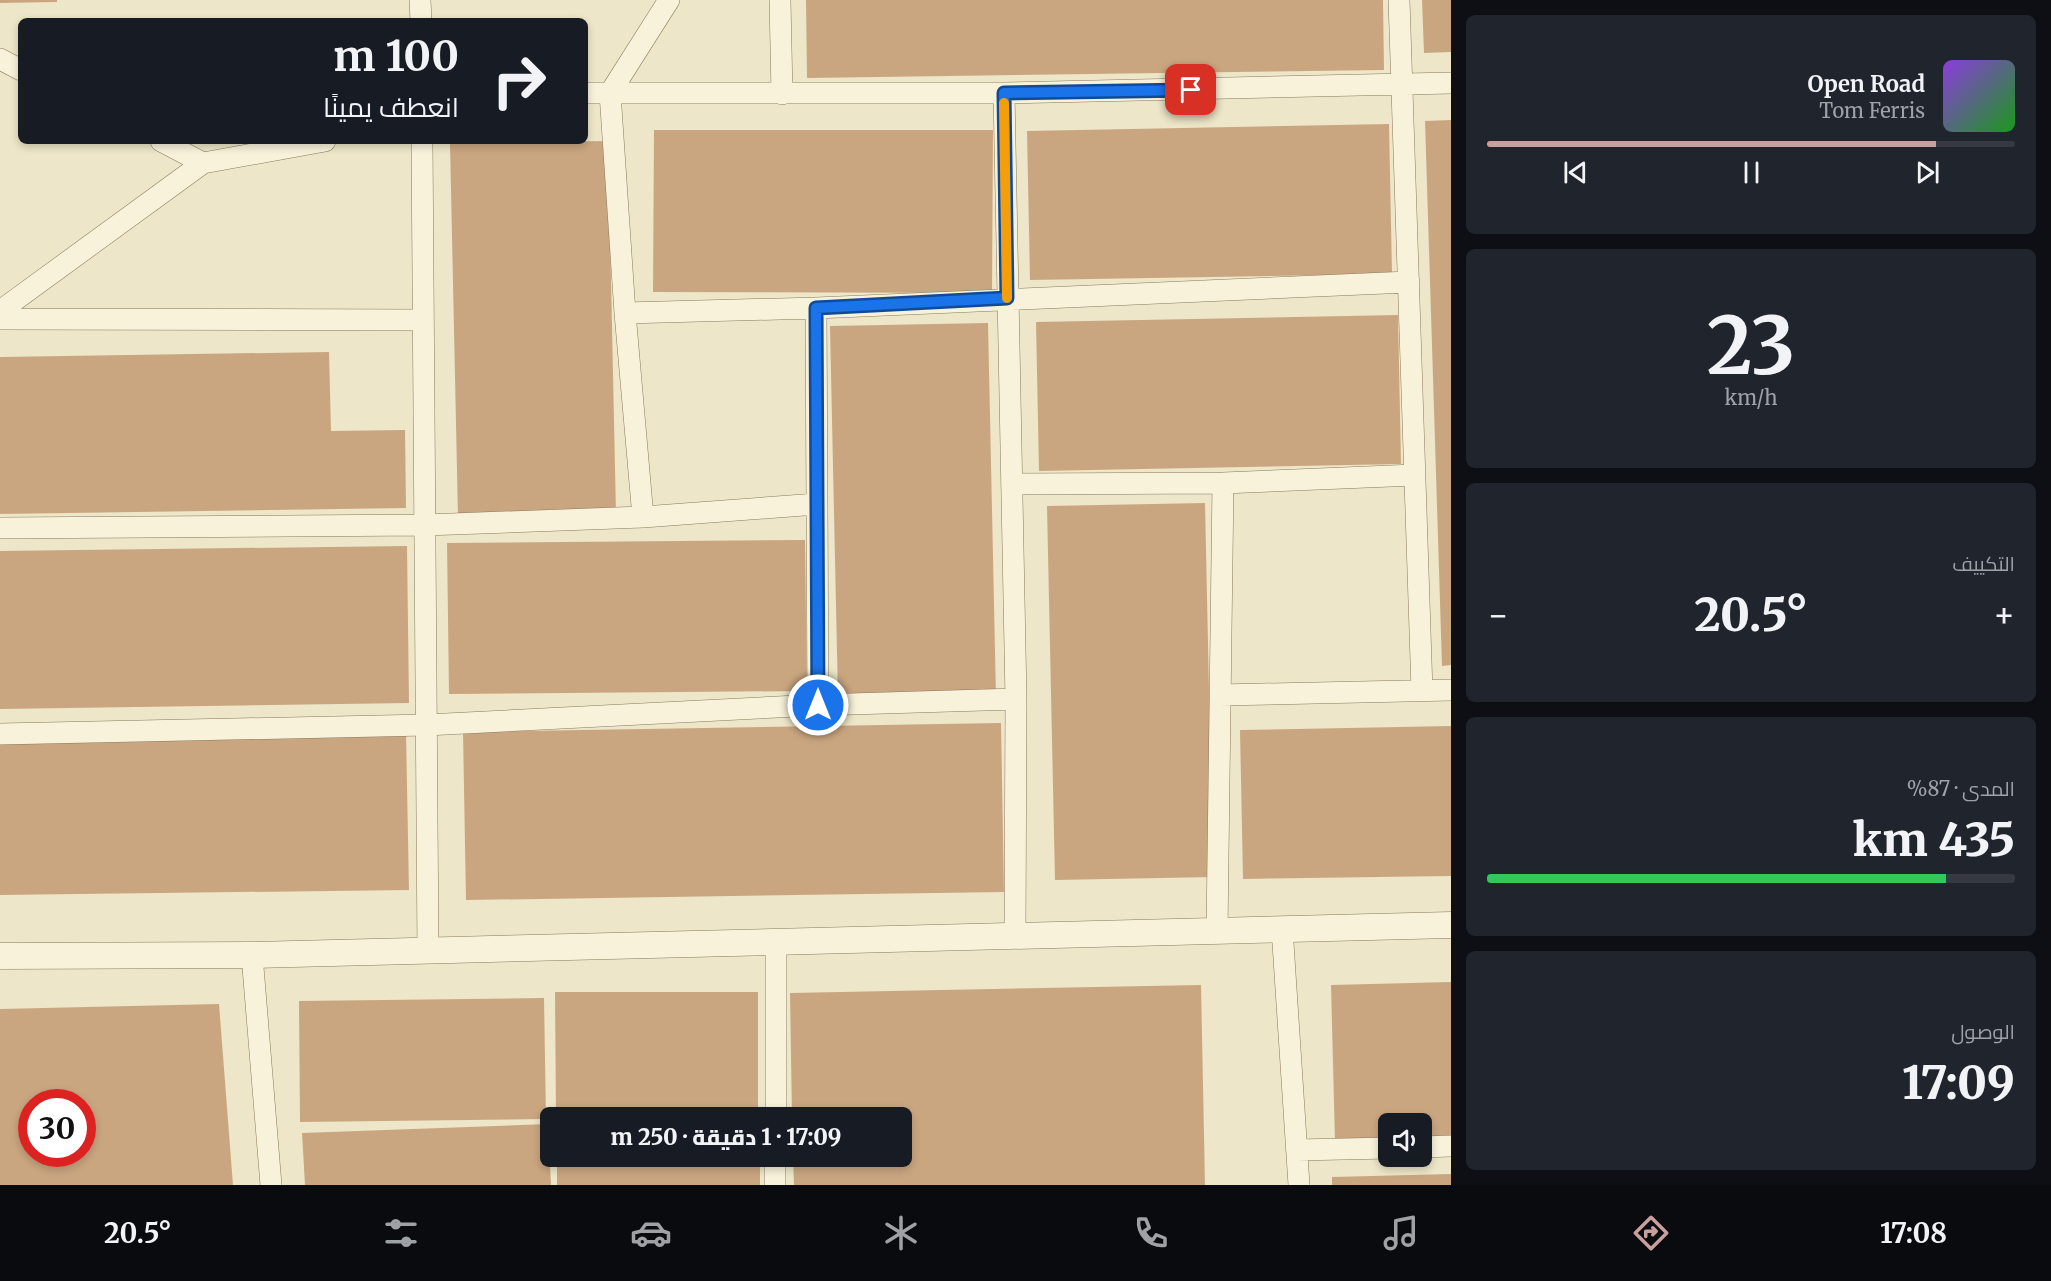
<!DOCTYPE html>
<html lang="ar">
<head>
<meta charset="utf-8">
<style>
  :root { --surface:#171b24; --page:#20242c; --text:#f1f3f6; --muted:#9ea1a6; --line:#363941; --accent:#c89f9d }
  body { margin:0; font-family:Merriweather,Cairo,serif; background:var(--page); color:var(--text); direction:rtl; height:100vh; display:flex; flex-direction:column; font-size:22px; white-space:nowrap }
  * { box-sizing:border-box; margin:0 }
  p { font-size:20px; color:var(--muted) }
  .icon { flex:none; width:33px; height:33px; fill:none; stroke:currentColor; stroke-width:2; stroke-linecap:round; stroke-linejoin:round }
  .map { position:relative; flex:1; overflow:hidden; direction:ltr }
  .sheet { display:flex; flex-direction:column; gap:15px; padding:15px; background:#0d0f14; width:600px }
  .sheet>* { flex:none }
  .top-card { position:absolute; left:18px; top:18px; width:570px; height:126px; border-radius:9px; box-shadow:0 3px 9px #0003; direction:rtl; background:#171b24; color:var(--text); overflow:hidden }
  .buttons { position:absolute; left:1378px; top:1113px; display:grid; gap:12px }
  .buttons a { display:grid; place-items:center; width:54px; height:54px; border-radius:9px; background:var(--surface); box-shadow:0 3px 9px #0003; font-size:30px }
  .speed { position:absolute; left:18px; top:1089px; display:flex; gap:12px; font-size:30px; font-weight:700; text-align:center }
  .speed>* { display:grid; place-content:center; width:78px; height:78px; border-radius:50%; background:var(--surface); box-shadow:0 3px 9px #0003; line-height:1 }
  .speed .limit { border:9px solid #d22; background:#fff; color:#111 }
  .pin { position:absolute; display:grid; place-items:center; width:51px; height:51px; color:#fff; margin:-26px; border-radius:12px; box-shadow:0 3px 9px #0006 }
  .me { position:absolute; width:66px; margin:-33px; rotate:0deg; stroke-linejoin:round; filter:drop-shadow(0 0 4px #0008) }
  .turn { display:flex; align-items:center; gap:21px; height:126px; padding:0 30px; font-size:27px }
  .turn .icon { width:78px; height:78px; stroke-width:2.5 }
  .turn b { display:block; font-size:42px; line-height:51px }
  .big { font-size:45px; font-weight:800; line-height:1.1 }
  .sheet .card { flex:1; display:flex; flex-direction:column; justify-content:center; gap:9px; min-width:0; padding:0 21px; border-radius:9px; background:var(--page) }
  .sheet .dial { align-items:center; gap:0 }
  .dial b { font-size:78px; line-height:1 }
  .song { display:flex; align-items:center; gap:18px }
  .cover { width:72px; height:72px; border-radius:9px; background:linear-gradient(135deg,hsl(270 70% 55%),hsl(120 70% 35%)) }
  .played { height:6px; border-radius:3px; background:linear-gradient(90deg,var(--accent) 85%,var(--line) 85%) }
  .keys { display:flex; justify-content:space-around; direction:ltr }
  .heat { display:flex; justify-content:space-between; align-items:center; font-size:33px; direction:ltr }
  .charge { height:9px; border-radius:4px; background:linear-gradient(90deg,#34c759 87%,var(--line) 0) }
  .trip { position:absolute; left:540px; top:1107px; width:372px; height:60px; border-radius:9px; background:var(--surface); box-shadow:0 3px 9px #0003; font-weight:800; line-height:60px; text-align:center; direction:rtl }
  .menu { display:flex; height:96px; justify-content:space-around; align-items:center; background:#090b0e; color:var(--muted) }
  .menu .icon { width:42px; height:42px }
  .menu .on { color:var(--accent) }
  .menu b { font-size:27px; color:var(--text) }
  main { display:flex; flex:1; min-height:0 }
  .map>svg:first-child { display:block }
  .building { fill:#caa680; fill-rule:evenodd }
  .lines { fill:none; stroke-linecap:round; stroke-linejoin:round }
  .minor-casing { stroke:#89795e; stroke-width:22 }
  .tertiary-casing { stroke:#89795e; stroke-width:27 }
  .minor { stroke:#f8f2db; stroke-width:21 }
  .tertiary { stroke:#f8f2db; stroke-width:26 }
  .route-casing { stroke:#114b97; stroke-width:15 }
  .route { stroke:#1a73e8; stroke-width:10 }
  .slow { stroke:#f59e0b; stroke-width:10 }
</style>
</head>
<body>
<main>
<section class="sheet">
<div class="card">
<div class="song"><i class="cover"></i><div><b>Open Road</b><p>Tom Ferris</p></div></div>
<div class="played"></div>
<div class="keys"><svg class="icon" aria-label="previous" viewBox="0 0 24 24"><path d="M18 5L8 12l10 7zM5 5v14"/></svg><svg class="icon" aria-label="pause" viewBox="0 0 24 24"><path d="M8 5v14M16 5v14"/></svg><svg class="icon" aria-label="next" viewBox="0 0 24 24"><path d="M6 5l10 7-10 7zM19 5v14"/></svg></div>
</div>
<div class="card dial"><b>23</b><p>km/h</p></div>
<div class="card"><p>التكييف</p>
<div class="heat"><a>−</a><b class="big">20.5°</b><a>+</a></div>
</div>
<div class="card"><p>المدى · 87%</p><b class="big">435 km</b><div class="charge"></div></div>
<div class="card"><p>الوصول</p><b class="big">17:09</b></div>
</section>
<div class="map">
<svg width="1451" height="1185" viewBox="0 0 1451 1185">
  <rect width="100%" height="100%" fill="#ede6c8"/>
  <path class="building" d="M0,0H57V2L0,3Z
    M806,0H1383L1384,70L807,78Z
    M1422,0H1451V52L1424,53Z
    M1451,120V665L1442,666L1425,121Z
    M1389,124L1392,274L1030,280L1027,131Z
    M654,130H993L992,293L653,292Z
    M608,141L616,514L458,517L450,143Z
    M1398,315L1401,464L1039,471L1036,322Z
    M988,323L996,697L838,699L830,326Z
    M329,352L331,431L405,430L406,508L0,514V357Z
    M1205,503L1213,877L1055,880L1047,506Z
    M805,540L807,691L449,694L447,543Z
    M407,546L409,703L0,709V551Z
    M1001,723L1004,892L466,900L463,732Z
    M1451,726V876L1243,879L1240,730Z
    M406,732L409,890L0,895V738Z
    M1451,982V1138L1422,1139V1124H1389V1140L1335,1142L1331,985Z
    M1201,985L1205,1185H794L793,1156H902V1118H792L790,993Z
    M555,992H758V1116H556Z
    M544,998L546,1119L300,1122L299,1001Z
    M219,1004L233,1185H0V1009ZM32,1102H82V1154H32Z
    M548,1124L551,1185H305L302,1133Z
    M557,1156H760V1185H557Z
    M1451,1174V1185H1332V1177Z"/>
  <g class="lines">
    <defs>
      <path id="minor" d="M420,0L421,21
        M780,0L782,94
        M1399,0L1422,691
        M0,59L21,70
        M585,93H1004L1451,83
        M1004,93L1016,699L1015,936
        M161,141L203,163
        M422,141L428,951
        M816,308L818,705
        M0,311L203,163L325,141
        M625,313L816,308L1409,282
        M0,319L423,320
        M1012,484L1223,483L1415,475
        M643,517L625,313L610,93L669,0
        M0,528L425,525L643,517L817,504
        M1220,695L1451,690
        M0,734L426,725L818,705L1016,699
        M1282,928L1299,1185
        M1217,931L1223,483
        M252,955L271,1185
        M776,1118V941
        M1422,1147L1451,1146
        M1297,1150L1389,1148
        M775,1185V1156"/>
      <path id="tertiary" d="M0,956L252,955L1451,925"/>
    </defs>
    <use href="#minor" class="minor-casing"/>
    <use href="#tertiary" class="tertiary-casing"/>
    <use href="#minor" class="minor"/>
    <use href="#tertiary" class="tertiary"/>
  </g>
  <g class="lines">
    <defs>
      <path id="route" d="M818,705L816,308L1007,298L1004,93L1191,90"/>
    </defs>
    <use href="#route" class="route-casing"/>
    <use href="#route" class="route"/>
    <path class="slow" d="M1004,103L1007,298"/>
  </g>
</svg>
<div class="buttons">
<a><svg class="icon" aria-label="sound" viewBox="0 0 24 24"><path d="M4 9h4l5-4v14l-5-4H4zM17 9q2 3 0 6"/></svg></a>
</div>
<div class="speed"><div class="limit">30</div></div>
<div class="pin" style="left:1191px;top:90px;background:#d93025"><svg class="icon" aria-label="arrive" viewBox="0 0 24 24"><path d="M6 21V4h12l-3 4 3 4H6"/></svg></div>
<svg class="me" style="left:818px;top:705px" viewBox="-20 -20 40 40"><circle r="17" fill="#1a73e8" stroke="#fff" stroke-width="3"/><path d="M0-11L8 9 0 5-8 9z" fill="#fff"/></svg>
<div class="trip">17:09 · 1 دقيقة · 250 m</div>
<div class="top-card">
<div class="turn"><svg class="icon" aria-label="right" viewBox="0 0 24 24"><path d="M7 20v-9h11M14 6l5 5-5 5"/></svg><div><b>100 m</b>انعطف يمينًا</div></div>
</div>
</div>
</main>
<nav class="menu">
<b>17:08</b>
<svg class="icon on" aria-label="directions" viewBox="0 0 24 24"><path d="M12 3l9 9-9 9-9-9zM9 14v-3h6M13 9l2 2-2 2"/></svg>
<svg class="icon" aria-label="music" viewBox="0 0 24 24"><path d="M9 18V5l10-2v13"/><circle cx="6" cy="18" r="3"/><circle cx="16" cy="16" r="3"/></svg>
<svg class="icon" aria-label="phone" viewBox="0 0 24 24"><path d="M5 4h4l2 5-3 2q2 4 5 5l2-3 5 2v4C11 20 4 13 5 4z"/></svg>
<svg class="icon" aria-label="climate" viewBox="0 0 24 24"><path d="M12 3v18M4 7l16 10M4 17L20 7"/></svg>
<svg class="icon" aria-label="car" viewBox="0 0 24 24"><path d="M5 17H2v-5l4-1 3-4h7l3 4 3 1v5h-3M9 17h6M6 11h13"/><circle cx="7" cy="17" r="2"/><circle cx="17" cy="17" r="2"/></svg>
<svg class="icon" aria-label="filters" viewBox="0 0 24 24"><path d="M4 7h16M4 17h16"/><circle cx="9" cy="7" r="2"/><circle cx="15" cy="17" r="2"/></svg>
<b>20.5°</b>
</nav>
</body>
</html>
